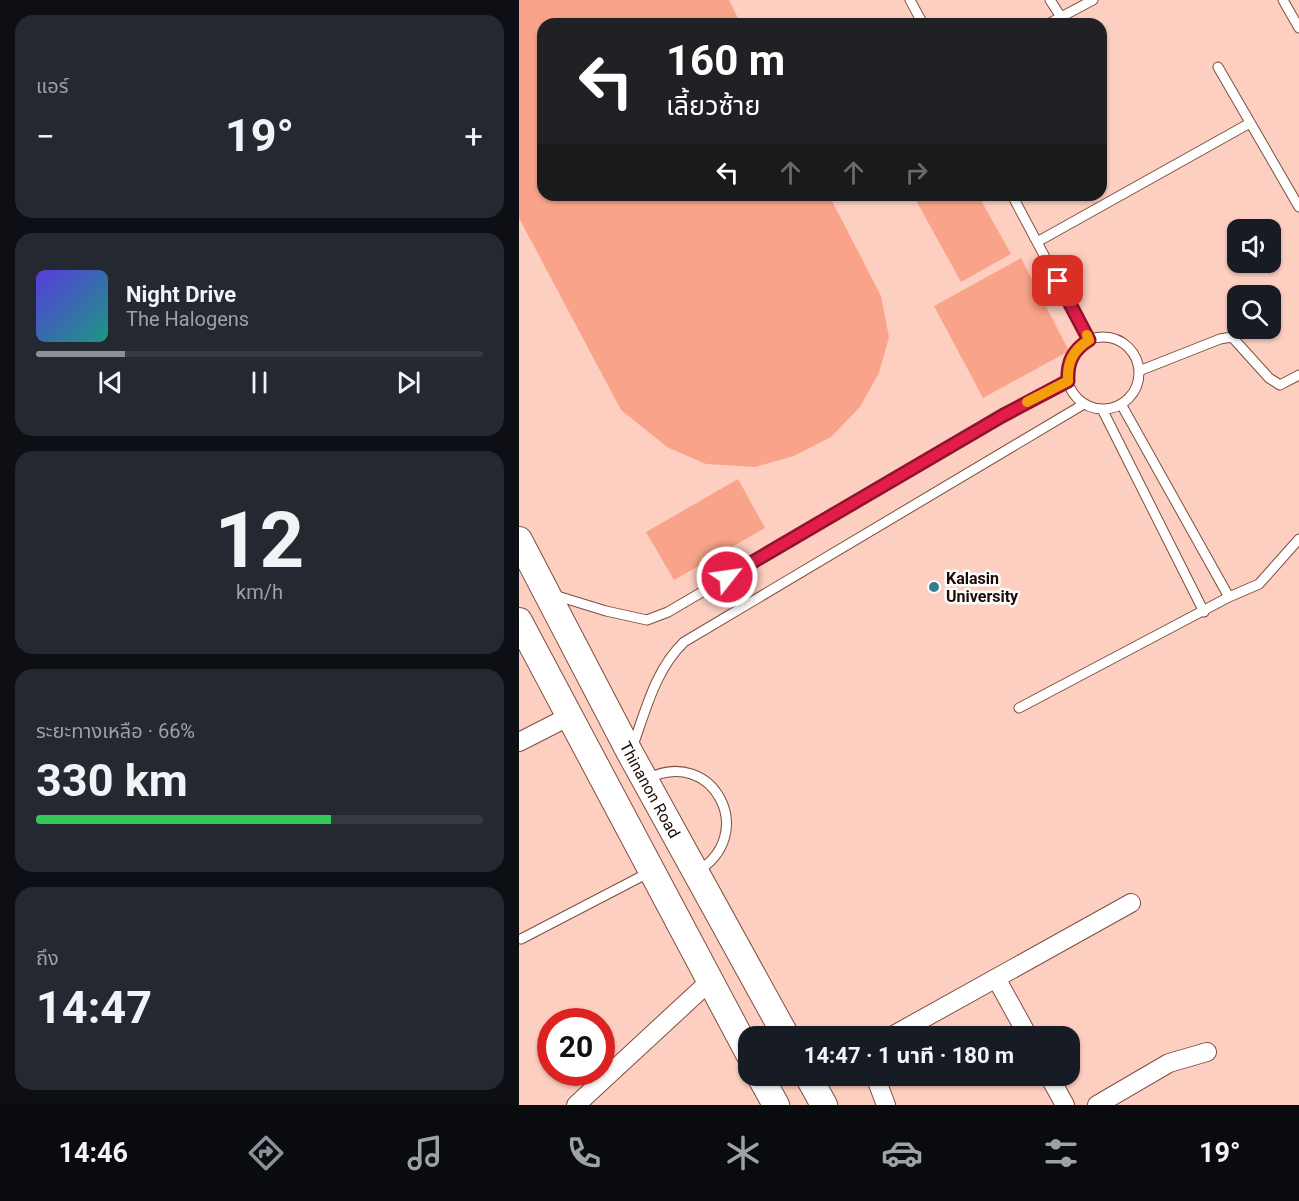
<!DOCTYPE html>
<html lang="th">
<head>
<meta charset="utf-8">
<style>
  :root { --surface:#171b24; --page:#242831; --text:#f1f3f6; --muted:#9ea1a6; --line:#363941; --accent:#8c9099 }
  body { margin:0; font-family:Roboto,"Noto Sans Thai",sans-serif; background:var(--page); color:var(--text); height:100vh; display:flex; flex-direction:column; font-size:22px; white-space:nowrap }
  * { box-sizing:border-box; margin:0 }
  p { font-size:20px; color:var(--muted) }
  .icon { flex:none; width:33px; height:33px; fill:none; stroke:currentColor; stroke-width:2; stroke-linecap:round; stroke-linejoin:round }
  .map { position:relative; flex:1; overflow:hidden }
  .panel { display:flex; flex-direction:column; gap:15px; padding:15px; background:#0d0f14; width:519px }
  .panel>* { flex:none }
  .guide { position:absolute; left:18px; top:18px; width:570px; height:183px; border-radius:18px; box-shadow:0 2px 4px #0004; background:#202124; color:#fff; overflow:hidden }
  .controls { position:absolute; left:708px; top:219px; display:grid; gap:12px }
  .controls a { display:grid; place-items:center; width:54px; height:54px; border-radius:12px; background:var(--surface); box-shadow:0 2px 4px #0004; font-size:30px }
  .speed { position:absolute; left:18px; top:1008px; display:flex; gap:12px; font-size:30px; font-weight:700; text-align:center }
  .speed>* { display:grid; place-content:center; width:78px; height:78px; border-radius:50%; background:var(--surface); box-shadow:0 2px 4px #0004; line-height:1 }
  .speed .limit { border:9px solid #d22; background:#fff; color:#111 }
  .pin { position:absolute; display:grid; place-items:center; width:51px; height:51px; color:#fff; margin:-26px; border-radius:12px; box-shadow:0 3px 9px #0006 }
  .me { position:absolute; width:66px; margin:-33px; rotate:60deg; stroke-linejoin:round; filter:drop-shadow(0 0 4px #0008) }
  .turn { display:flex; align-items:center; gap:21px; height:126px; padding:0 30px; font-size:27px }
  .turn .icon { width:78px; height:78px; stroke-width:2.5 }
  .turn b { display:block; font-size:42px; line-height:51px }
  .lanes { display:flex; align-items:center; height:57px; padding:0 30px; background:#0003; justify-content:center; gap:30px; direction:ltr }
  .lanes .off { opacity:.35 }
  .big { font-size:45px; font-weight:700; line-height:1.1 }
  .panel .widget { flex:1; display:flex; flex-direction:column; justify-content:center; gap:9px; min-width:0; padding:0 21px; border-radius:18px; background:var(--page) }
  .panel .dial { align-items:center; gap:0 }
  .dial b { font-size:78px; line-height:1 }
  .song { display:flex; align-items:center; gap:18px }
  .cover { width:72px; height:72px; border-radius:9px; background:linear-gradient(135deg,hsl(250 70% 55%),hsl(170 70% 35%)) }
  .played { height:6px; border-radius:3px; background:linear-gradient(90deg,var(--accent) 20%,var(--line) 20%) }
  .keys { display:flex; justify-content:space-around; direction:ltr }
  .heat { display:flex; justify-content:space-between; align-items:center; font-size:33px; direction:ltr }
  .charge { height:9px; border-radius:4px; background:linear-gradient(90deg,#34c759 66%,var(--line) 0) }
  .trip { position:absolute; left:219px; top:1026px; width:342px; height:60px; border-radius:18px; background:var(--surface); box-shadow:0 2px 4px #0004; font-weight:700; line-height:60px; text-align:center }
  .tab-bar { display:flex; height:96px; justify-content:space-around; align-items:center; background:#090b0e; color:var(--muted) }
  .tab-bar .icon { width:42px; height:42px }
  .tab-bar .selected { color:var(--accent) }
  .tab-bar b { font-size:27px; color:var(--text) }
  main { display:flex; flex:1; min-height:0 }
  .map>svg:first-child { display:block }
  .green { fill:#f9a48a }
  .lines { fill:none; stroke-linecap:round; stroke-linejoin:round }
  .service-casing { stroke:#7f4e3f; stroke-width:11 }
  .minor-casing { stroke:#7f4e3f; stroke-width:20 }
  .secondary-casing { stroke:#7f4e3f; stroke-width:28 }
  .service { stroke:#fff; stroke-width:9 }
  .minor { stroke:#fff; stroke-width:18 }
  .secondary { stroke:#fff; stroke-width:26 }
  .route-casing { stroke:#92132f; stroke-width:15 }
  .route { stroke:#e11d48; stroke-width:10 }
  .slow { stroke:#f59e0b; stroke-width:10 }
  .poi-dot { fill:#387a8c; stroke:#fcfcfc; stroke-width:2 }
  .labels { text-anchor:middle; stroke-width:5; stroke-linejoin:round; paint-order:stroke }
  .poi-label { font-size:16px; font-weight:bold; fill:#1d0a05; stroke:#fcfcfc; text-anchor:start }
  .street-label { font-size:16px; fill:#1d0a05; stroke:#fcfcfc }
</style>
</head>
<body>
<main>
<section class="panel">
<div class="widget"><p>แอร์</p>
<div class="heat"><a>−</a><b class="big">19°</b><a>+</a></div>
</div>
<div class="widget">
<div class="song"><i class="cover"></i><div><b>Night Drive</b><p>The Halogens</p></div></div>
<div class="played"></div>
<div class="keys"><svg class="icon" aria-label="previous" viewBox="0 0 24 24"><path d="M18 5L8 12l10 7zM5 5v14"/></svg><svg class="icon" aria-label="pause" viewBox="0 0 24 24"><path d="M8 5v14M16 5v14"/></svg><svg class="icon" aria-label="next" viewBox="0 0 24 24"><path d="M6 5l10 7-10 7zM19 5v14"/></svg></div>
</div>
<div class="widget dial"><b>12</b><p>km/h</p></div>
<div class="widget"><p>ระยะทางเหลือ · 66%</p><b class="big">330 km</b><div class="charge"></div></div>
<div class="widget"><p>ถึง</p><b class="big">14:47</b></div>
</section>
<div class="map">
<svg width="780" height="1105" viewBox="0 0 780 1105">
  <rect width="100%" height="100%" fill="#fdcfc1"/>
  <path class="green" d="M0,0H210L222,24H24V195H310L362,296L370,337L360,373L341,407L312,437L275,456L236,467L187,464L148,447L102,410L0,218Z
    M394,195H459L492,254L442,282Z
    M502,258L550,351L464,398L415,306Z
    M219,479L246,528L155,580L127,532Z"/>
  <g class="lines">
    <defs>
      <path id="service" d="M391,0L404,24
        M531,0L542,17
        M764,0L780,28
        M529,24L574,0
        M699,67L780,207
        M493,195L570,340
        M518,242L731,123
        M548 373a36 36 0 1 1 72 0a36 36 0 1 1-72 0Z
        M620,371L701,339L713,337L750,378L761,385L780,375
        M602,404L710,597
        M583,409L685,612
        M35,595L87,611L128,620L149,612L483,416L549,381
        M500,708L710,597L740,584L780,539
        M113,748C127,710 136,670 165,642L565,404
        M128,779C194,745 241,835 177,872
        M2,939L131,872"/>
      <path id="minor" d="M0,742L51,716
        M477,978L509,1036
        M373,1036L612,903
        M356,1076L367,1105
        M530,1076L546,1105
        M57,1105L191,981
        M578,1105L650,1063L688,1052"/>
      <g id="secondary">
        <path id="s1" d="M0,540L111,753L267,1036"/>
        <path d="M0,621L230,1054"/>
        <path d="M241,1076L257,1105"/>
        <path d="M289,1076L305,1105"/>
      </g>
    </defs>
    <use href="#service" class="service-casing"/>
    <use href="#minor" class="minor-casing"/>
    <use href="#secondary" class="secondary-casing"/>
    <use href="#service" class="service"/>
    <use href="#minor" class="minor"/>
    <use href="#secondary" class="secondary"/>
  </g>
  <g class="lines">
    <defs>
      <path id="route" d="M208,577L483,416L549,381C548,362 554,350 570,340L539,281"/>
    </defs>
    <use href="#route" class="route-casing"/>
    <use href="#route" class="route"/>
    <path class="slow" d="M508,402L549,381C548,362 554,350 570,340L568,335"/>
  </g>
  <circle class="poi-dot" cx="415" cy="587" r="6"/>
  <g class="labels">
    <g class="poi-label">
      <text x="427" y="584">Kalasin<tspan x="427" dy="18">University</tspan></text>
    </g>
    <g class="street-label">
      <text dy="6" stroke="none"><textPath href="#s1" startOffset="282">Thinanon Road</textPath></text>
    </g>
  </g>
</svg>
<div class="controls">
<a><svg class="icon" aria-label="sound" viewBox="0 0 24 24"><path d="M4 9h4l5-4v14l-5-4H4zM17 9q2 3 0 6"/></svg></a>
<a><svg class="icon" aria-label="search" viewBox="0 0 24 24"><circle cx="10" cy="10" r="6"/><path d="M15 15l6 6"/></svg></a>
</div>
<div class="speed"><div class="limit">20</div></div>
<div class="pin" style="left:539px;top:281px;background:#d93025"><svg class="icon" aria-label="arrive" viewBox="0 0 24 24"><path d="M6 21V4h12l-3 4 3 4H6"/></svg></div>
<svg class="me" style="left:208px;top:577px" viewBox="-20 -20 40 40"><circle r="17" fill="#e11d48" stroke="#fff" stroke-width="3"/><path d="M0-11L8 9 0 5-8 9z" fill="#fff"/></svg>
<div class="trip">14:47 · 1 นาที · 180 m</div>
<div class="guide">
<div class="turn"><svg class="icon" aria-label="left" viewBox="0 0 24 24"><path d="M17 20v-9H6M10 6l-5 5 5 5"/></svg><div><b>160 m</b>เลี้ยวซ้าย</div></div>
<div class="lanes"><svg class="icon" aria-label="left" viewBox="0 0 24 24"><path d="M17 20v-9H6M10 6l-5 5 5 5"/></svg><svg class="icon off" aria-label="ahead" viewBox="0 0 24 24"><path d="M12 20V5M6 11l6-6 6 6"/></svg><svg class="icon off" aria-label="ahead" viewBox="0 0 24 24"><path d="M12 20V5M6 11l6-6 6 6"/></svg><svg class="icon off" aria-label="right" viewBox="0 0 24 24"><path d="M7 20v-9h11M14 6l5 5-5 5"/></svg></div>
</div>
</div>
</main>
<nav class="tab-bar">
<b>14:46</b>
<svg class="icon selected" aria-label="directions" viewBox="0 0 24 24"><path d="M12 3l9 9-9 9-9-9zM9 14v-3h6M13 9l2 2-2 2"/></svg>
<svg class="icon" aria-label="music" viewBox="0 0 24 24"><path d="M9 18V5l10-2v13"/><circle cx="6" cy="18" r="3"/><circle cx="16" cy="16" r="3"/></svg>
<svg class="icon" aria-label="phone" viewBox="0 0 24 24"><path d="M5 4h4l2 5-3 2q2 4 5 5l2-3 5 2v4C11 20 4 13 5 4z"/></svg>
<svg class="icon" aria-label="climate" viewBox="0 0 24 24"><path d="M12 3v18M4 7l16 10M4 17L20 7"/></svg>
<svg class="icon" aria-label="car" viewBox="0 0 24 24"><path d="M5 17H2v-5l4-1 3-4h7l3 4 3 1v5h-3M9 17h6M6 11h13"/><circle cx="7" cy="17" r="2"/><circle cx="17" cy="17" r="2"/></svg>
<svg class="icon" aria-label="filters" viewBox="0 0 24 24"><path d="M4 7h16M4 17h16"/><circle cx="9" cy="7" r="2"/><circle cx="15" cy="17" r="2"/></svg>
<b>19°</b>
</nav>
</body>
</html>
